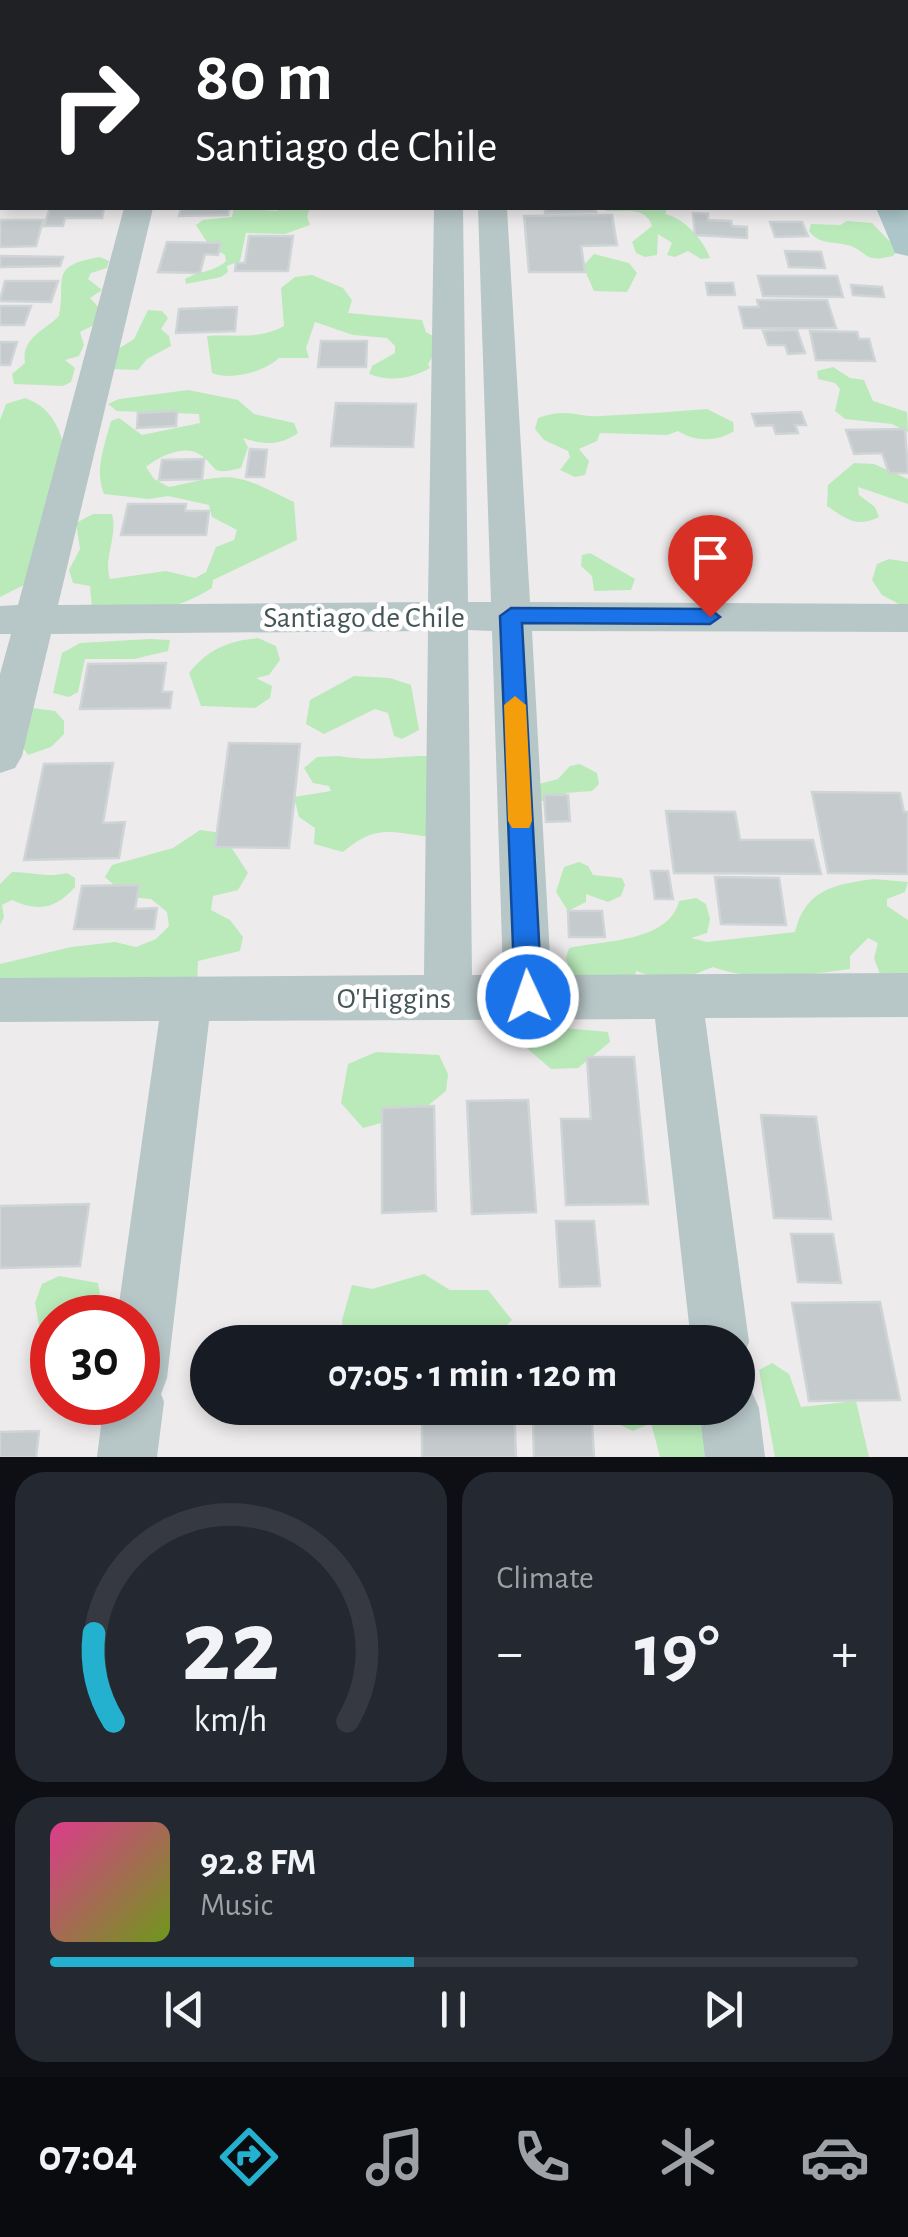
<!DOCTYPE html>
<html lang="en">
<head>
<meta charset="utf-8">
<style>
  :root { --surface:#171b24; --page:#242831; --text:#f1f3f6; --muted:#9ea1a6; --line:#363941; --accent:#24b0cf }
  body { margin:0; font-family:"Alegreya Sans",sans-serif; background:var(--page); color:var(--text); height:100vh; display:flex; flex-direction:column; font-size:38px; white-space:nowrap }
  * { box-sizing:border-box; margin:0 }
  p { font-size:32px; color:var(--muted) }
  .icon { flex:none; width:55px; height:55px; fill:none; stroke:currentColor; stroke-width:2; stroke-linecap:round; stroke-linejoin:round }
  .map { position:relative; height:1457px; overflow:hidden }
  .panel { display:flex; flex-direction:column; gap:15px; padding:15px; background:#0d0f14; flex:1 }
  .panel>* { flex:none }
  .guide { position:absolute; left:0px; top:0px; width:910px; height:210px; box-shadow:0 5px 15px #0003; background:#202124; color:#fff; overflow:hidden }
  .speed { position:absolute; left:30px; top:1295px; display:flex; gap:20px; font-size:50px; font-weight:700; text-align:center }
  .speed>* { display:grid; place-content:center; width:130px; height:130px; border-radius:50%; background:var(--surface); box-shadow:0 5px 15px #0003; line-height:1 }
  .speed .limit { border:15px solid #d22; background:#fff; color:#111 }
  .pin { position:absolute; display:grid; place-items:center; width:85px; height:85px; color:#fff; margin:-102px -42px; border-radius:50% 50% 50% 0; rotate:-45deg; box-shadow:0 0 10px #0007 }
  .pin .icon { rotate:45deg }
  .me { position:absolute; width:110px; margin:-55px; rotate:357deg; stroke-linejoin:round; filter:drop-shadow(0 0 8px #0008) }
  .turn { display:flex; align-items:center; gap:35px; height:210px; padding:0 30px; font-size:45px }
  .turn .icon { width:130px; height:130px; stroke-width:2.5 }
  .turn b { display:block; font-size:70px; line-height:85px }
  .big { font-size:75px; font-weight:700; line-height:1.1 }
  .panel .tile { flex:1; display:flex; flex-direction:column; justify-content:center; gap:15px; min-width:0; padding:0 35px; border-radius:30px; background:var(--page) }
  .panel .dial { align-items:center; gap:0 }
  .dial svg { height:260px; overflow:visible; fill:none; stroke:var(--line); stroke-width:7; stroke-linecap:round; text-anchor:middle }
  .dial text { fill:var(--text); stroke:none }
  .song { display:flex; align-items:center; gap:30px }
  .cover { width:120px; height:120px; border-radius:15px; background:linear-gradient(135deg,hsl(330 70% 55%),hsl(80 70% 35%)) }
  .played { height:10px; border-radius:5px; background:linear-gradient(90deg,var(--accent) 45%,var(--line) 45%) }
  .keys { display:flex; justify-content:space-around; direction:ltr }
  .heat { display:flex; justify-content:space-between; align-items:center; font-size:55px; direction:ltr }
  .panel .tiles { flex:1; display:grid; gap:15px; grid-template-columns:1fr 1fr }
  .tile:last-child { grid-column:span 2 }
  .trip { position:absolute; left:190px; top:1325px; width:565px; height:100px; border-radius:50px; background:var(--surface); box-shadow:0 5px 15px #0003; font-weight:700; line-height:100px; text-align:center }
  .dock { display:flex; height:160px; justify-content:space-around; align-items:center; background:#090b0e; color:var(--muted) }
  .dock .icon { width:70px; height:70px }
  .dock .selected { color:var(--accent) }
  .dock b { font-size:45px; color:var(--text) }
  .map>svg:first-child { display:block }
  .green { fill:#baeaba }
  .building { fill:#c5cacd; stroke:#cfd4d7; stroke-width:2.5 }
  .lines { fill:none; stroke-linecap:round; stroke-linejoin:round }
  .minor { fill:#b7c6c7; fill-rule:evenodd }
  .major { fill:#acc6c9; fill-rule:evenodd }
  .route { fill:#1a73e8; stroke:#114b97; stroke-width:2.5 }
  .slow { fill:#f59e0b }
  .labels { text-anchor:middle; stroke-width:9; stroke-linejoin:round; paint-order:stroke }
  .street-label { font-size:30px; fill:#455557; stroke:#fff }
</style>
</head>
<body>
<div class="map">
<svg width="908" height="1457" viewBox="0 0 908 1457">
  <rect width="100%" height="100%" fill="#eeebec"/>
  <path class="green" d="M234,208L277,211L282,208H310L307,216L310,225L285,234L246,233L240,261L227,266L228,272L221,277L186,284L185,279C198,271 215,272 226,261L225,255L210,247L196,225L203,220L232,217Z
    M603,208H692L667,209L665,214C684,218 703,239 710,258L701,259L688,251L675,257L667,255L672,243L658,234L657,255L645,257L636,253L632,242L652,226C645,205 623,213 606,211Z
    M847,221L872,223L898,250L893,256C862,264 868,250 847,245C831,241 820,245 809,231L811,224L840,225Z
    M594,254L629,263L637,273L627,292L594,291L583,266Z
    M100,257L109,261L107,268L91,273L88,279L102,290L90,298L101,310L94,325L80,332L84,345L79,356L65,360L75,368L71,382L63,386L14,384L12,374L25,363C21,338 44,331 59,316C67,279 47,266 100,257Z
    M312,275L343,288L352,300L348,313L422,320L426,332L433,336L435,353L428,364L430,368C410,379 391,382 369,374L372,366L395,353V346L387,338L353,335L315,322L306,348L309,358H279C264,372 231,381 212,373L207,336C236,334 258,340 284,326L281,288L295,277Z
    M148,310L162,311L168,318L161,329L169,336L171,346L147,359L138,370L112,369L118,349L134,339Z
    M833,367L850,378L864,380L873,401L907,412L908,432L892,424L845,419L835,411L840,389L835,383L818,379L817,371Z
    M188,390L238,400L254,414L294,423L298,433C280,446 263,445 243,438L248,447L241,468C208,476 220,468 199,454C184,444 158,457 146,467L154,479L169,487C236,472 233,472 294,502L297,540L213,580L212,588C166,616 145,611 92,608L90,586L73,583L69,570L80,549L76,523L93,514H112C118,537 103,557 110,579L166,571L195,578L206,572L216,547L234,540L237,530L212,517L209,505L168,496L149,499L104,494C94,470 105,444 111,421L119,418L142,435L200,423L199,414L117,411L108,404L119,399Z
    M25,398C50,407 58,424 65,449L26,584L0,597V420L6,404Z
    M707,409L733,422L734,431C717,442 695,442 678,431L667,435L600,433L597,441L579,449L589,461L585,475L575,477L560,470L570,457L568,451L544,440L535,429L538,418C569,407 577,418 601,416C636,414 672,412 707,409Z
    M854,463L874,464L908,479V504L858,487L859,495L875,507L879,517C857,528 846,519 827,506L828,485Z
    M590,553L635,579L631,590L594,591L592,576L581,566L582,555Z
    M889,559L908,562V609L882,595L872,580L877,564Z
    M258,638L276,646L280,660L269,675L256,678L272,686L270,698L255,708L201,706L189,673C208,649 228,641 258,638Z
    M150,639L170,640L168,651L134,659H85L78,692L69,697L53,693L62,653L80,643Z
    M354,676L390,678L411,685L419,730L402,739L394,736L388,713L375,709L324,734L306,724L310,700Z
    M33,708L55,711L64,721V734L51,747L28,755L18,741Z
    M339,756C370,762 396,756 427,756L431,837C390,832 376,824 343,852L314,844L315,828L299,817L294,797L331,791L329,786L313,783L304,768L317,757Z
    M580,764L597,773L599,784L592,791L566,793L561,801H536L535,785L558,779L570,766Z
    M200,830L222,833L248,873L238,890L213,896L211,910L230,920L243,937L240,951L198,961L197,981L0,1000V964L71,947L115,942L136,947L156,939L169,926L167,912L151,899L127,897L105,877L112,865L173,848Z
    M579,862L588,866L593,875L622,878L625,885L621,896L608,902L586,894V902L568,911L556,892L564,867Z
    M12,872C33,872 46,878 67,873L75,878V887C56,909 38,912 12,900L2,905L4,917L0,925V884Z
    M874,879L908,882L905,892L887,899V906L908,920V986L881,977L874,958L878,943L868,938L850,956V969C807,975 753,982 713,967L672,983L636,971L635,978L572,979L566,958L569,948C605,940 669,942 679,901L696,898L706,904L710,919L707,933L691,938L707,942L795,932C805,890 834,884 874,879Z
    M531,1025L608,1032L610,1042L578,1068L551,1069L514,1037Z
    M376,1052L439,1055L448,1074L446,1091L420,1112L363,1128L341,1103L348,1064Z
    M424,1274L450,1290H488L512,1320L489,1342H409L404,1329L386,1328L380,1342H344L342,1320L352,1285L372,1289Z
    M59,1276L98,1283L103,1312L101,1317L52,1318V1334L40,1330L35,1303L42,1284Z
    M772,1363L789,1374L801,1407L856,1401L869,1457H775L759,1370Z
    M584,1408H690L712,1439L716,1457H660L651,1423L633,1431Z"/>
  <path class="building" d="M50,208H104L102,218H65L63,226H44Z
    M181,208H229L228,215L179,216Z
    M545,208H595L596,212L545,213Z
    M693,213L708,214V220L731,221L732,226L747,227V238L695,235Z
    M612,215L617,245L581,246L585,272H529L524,216Z
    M0,220H43L36,246L0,247Z
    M770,222H802L808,236L775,237Z
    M249,236H293L288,271H235L236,263H245Z
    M167,242L221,243L218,255L205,254L200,273L158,272Z
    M785,251L821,252L825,268L789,267Z
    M0,256L63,257L60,266L0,267Z
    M758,276H837L843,297L763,296Z
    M5,281H58L51,302L0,301Z
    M706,283H733L735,295H708Z
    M851,285L882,287L884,297L853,295Z
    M757,300H827L836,328H744L739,307H759Z
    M0,306H31L24,325H0Z
    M237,307L235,331L176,333L179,309Z
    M797,330L805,353L788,354L785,345H768L763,331Z
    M810,331L857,332L859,339H869L875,361L816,360Z
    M321,341H367L366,367H318Z
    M0,342H17L10,365H0Z
    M336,403L416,404L413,447L331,446Z
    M177,411L176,426L137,428L138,413Z
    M801,412L806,425H795L798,433L776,434L773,425L756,426L752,414Z
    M905,429L908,473H889L882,453L854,454L846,430Z
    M250,449L267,450L264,477H246Z
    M204,459L202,479L159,480L162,460Z
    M128,504H186L185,511H209L206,535H121Z
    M166,663L162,692H172L170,708L80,709L88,664Z
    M229,743L300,744L289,848L215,847Z
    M113,763L103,823L125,822L119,858L24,860L44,764Z
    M812,792L900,793L904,812H908V874L828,873Z
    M544,795H568L570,821L546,822Z
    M666,811L735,812L740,840H813L821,874L674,873Z
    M651,871H668L673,899H655Z
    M715,877L779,878L786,925L721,924Z
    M139,885L135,909L157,908L154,929H74L82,886Z
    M568,911H602L605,937H569Z
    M587,1057H634L648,1204L566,1205L561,1119H591Z
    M528,1100L536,1212L472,1214L467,1101Z
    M434,1106L436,1211L382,1213V1108Z
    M761,1115L816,1117L831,1219L774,1218Z
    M89,1204L80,1266L0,1268V1206Z
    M556,1221H594L600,1286L560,1287Z
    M791,1234H833L841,1283L798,1282Z
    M880,1302L900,1400L809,1401L792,1303Z
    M422,1408H514L516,1457H422Z
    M533,1422H592L594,1457H534Z
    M39,1431L36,1457H0V1432Z"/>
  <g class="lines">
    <path class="minor" d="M181,0H205V2H181Z
      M435,0H459V2H435Z
      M471,0H495V2H471Z
      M0,153H2V169H0Z
      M124,208H153L58,605L428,602L434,208H463L468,602H491L478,208H507L530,602L908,604V632L532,631L551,975L908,973V1017L705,1018L749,1342L741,1363L738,1364V1342H691L655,1019L209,1021L167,1378L161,1394L164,1402L157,1457H97L104,1402H138V1318H117L159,1021L0,1022V978L424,975L428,631L51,634L22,756L15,768L0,773V674L11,634H0V606L18,605ZM468,630L492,631L503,975H472Z
      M738,1382L750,1387L759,1408L765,1457H705L699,1408H738Z"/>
    <path class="major" d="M794,0H824L825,2H795Z
      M908,202V256L895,253L876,208H908Z"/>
  </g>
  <path class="route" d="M511,608L710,609L720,617L710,624L522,623L542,997L538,1005L528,1009L519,1005L515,997L500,616Z"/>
  <path class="slow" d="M515,696L526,705L532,821L529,828H512L508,821L504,705Z"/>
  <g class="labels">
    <g class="street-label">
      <text x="364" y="627">Santiago de Chile</text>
      <text x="394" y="1008">O'Higgins</text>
    </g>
  </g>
</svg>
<div class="speed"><div class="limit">30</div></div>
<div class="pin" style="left:710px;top:617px;background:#d93025"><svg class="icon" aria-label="arrive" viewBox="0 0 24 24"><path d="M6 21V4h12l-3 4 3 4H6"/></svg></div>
<svg class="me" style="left:528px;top:997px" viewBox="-20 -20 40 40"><circle r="17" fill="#1a73e8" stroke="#fff" stroke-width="3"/><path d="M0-11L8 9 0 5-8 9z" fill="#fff"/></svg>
<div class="trip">07:05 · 1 min · 120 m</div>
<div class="guide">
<div class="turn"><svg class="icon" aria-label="right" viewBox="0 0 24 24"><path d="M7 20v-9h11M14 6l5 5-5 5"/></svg><div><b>80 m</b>Santiago de Chile</div></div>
</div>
</div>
<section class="panel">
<div class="tiles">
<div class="tile dial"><svg viewBox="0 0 100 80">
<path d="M14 69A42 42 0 1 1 86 69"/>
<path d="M14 69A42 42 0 0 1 8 42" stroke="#24b0cf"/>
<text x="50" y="56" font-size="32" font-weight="700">22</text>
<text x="50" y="72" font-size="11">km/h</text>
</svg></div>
<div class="tile"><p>Climate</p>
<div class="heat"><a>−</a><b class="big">19°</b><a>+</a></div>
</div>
<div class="tile">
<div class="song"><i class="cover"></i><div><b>92.8 FM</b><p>Music</p></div></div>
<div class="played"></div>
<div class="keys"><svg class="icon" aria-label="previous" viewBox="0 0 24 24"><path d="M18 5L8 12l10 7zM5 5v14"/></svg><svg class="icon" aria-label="pause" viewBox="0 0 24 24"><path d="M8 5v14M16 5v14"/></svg><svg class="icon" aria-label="next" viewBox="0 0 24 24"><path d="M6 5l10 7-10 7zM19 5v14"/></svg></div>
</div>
</div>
</section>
<nav class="dock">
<b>07:04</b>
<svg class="icon selected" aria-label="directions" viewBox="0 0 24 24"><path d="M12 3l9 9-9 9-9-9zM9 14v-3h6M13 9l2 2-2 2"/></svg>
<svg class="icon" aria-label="music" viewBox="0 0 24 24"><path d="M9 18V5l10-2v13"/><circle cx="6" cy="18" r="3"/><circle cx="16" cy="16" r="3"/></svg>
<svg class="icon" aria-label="phone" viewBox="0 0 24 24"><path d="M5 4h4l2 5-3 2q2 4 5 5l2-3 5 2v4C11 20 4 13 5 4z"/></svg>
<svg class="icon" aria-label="climate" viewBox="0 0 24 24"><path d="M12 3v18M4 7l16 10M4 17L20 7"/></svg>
<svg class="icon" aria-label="car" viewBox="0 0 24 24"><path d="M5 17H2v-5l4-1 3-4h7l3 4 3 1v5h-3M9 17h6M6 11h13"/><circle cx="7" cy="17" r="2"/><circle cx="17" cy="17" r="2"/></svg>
</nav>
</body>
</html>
